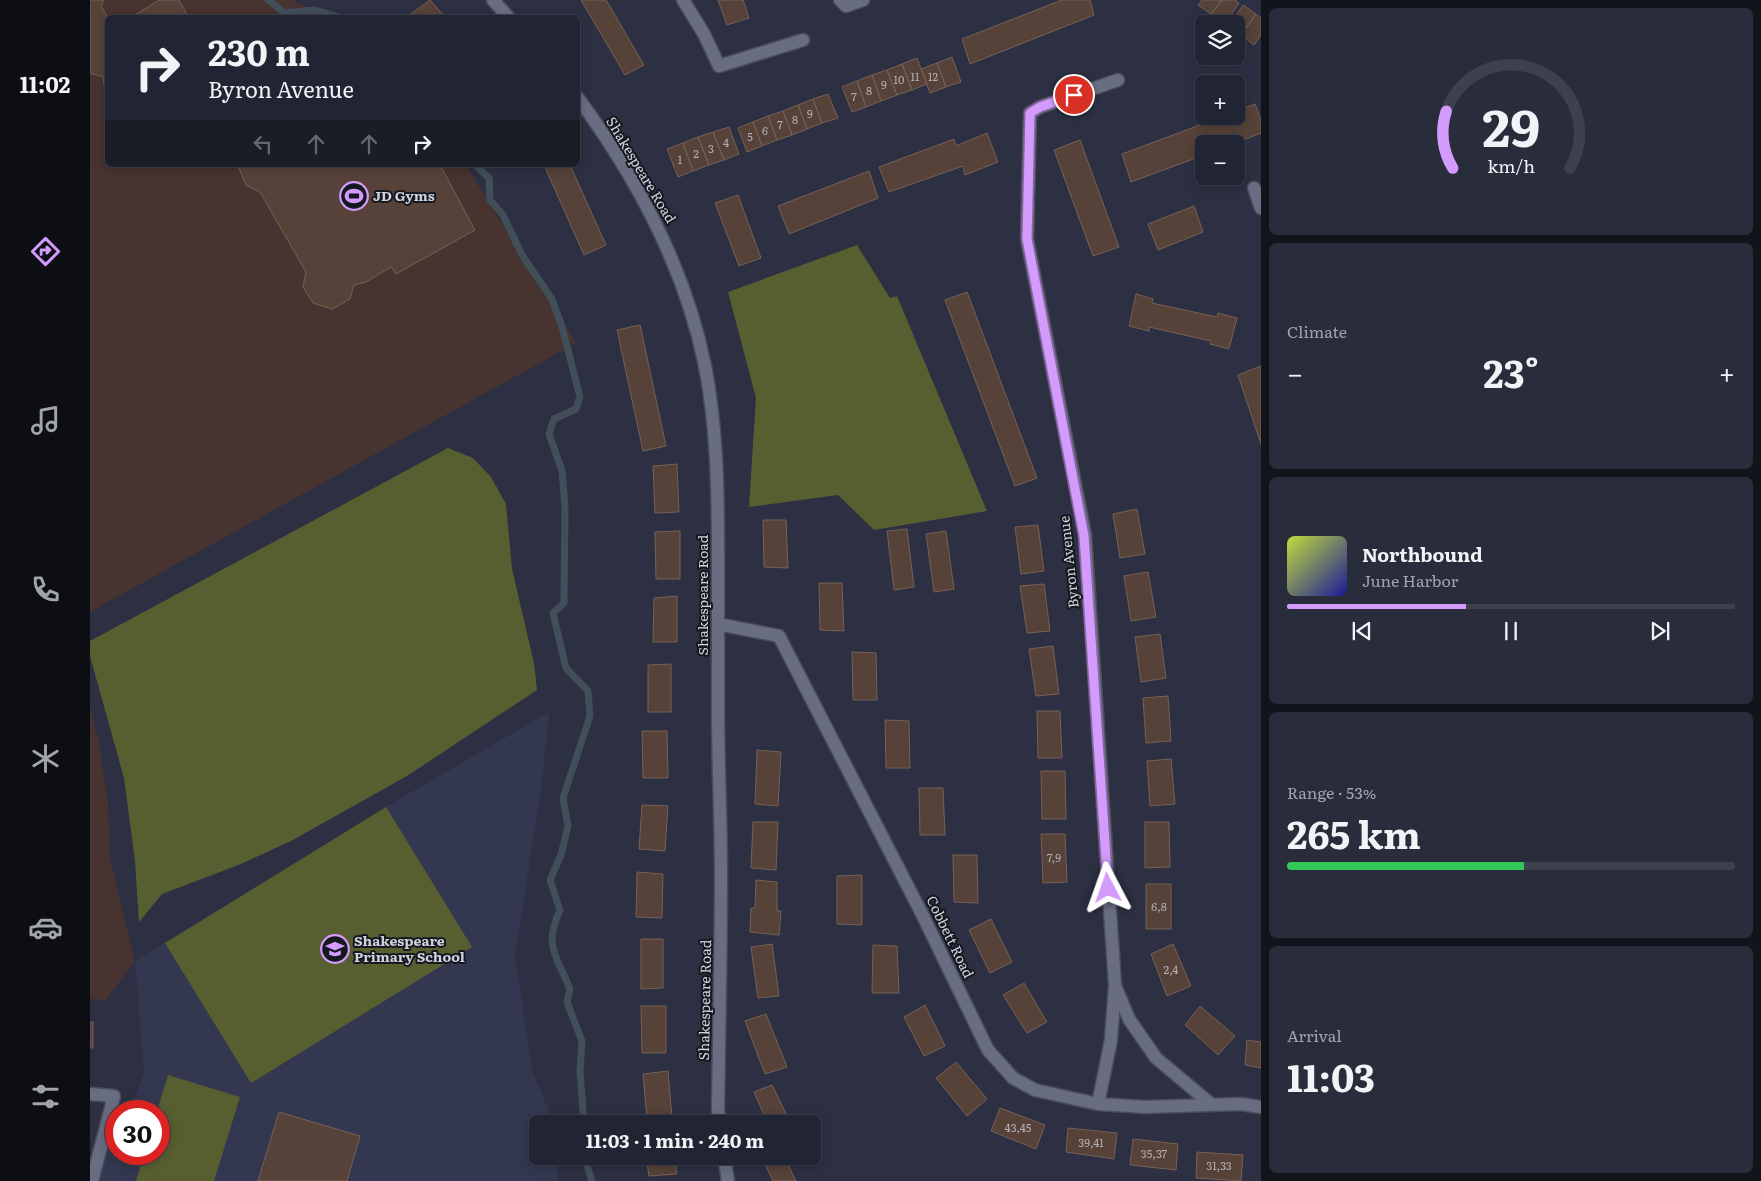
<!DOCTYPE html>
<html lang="en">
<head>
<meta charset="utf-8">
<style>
  :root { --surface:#212432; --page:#292c3a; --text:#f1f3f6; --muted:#a2a4ac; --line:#3e414d; --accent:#d39cfc }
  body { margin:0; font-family:Literata,serif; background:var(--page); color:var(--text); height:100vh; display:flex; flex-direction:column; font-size:19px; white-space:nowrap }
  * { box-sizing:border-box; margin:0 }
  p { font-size:16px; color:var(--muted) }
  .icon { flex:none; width:28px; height:28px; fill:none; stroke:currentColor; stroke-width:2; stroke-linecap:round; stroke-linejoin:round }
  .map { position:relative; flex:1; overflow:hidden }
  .side { display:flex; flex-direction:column; gap:8px; padding:8px; background:#12141c; width:500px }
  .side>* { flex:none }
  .top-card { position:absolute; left:15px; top:15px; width:475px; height:152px; border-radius:8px; box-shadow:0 2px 12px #0003,0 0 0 1px var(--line); background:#212432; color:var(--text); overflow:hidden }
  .tools { position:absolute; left:1105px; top:15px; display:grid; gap:10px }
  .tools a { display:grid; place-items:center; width:50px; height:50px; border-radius:8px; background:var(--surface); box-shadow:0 2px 12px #0003,0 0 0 1px var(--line); font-size:25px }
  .speed { position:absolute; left:15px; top:1100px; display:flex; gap:10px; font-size:25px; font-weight:700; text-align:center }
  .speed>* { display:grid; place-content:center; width:65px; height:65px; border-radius:50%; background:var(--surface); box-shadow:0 2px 12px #0003,0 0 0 1px var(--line); line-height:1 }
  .speed .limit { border:8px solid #d22; background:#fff; color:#111 }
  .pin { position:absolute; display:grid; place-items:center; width:42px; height:42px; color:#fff; margin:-21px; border:2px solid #fff; border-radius:50%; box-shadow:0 1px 5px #0007 }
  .me { position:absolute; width:55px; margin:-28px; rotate:356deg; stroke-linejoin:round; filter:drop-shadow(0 0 4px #0008) }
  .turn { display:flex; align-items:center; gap:18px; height:105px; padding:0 20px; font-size:22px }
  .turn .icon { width:65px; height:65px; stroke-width:2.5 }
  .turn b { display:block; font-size:35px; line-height:42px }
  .lanes { display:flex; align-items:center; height:48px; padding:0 20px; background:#0003; justify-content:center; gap:25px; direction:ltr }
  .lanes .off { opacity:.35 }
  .big { font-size:38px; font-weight:700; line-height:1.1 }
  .side .card { flex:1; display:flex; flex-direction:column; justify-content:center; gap:8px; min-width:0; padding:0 18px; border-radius:8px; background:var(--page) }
  .side .dial { align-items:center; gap:0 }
  .dial svg { height:130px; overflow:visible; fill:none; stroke:var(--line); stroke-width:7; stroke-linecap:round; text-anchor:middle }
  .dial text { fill:var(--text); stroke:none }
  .song { display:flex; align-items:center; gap:15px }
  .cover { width:60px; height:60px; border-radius:8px; background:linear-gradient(135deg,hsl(70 70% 55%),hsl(240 70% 35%)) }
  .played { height:5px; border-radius:2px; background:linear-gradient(90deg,var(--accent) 40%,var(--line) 40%) }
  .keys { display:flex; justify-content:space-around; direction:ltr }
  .heat { display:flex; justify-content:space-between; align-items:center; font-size:28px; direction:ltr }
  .charge { height:8px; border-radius:4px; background:linear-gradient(90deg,#34c759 53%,var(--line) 0) }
  .trip { position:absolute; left:439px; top:1115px; width:292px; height:50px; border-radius:8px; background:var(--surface); box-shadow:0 2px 12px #0003,0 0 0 1px var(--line); font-weight:700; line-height:50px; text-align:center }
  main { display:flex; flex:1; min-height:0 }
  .dock { display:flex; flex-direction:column; width:90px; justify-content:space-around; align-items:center; background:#0d0e14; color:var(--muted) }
  .dock .icon { width:35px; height:35px }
  .dock .current { color:var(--accent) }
  .dock b { font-size:22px; color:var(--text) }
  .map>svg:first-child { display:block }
  .commercial { fill:#473330 }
  .built { fill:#333850 }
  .green { fill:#575f31 }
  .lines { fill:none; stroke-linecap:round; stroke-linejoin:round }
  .stream { stroke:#424f59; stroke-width:7 }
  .building { fill:#564238; stroke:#766156 }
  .minor-casing { stroke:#494c5b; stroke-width:15 }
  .minor { stroke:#686d82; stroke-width:12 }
  .route-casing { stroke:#8965a4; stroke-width:12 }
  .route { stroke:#d39cfc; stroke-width:9 }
  .labels { text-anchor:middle; stroke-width:4; stroke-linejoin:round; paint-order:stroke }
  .number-label { font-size:11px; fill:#b2afb4 }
  .street-label { font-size:14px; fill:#d0d3de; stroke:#161820 }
  .poi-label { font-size:14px; font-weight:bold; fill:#d0d3de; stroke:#161820; text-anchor:start }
</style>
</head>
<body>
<main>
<nav class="dock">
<b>11:02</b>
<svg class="icon current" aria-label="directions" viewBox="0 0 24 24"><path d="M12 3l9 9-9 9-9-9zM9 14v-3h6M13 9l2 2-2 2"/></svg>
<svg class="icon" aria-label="music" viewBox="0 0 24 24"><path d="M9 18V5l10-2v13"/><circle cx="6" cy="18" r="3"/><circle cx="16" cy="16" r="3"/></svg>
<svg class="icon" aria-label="phone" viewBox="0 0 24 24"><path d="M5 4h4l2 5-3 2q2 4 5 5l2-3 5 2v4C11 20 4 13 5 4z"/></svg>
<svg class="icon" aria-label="climate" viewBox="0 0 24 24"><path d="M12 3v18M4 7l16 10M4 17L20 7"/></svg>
<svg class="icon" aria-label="car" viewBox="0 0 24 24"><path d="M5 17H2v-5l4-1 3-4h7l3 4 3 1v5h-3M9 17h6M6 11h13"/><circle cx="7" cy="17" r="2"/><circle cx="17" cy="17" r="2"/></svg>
<svg class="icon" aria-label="filters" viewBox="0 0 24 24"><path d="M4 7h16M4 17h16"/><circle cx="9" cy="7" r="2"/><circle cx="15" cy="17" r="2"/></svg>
</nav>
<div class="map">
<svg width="1171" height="1181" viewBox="0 0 1171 1181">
  <rect width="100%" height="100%" fill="#2c3042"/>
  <path class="commercial" d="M0,0H202L239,17L18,18V165H376L486,343L0,612Z
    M0,707L8,738L18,801L20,858L45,961L16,1000L0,999Z"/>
  <path class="built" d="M459,712L451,790L425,955L442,1070L464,1124H448V1156H467V1181H8L26,1114V1154H69V1111H40L54,1072L45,961L296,807Z"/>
  <path class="green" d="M767,245L800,298L807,296L897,511L784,530L748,495L659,507L666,398L638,292Z
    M358,448L383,458L401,477L416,504L422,569L444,663L447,690L317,776L201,841L151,864L72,894L49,922L45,861L34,778L0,656V641Z
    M296,807L382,947L161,1083L75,943Z
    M78,1075L150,1097L124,1181H46L54,1154H69L67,1111Z"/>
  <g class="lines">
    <path class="stream" d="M178,0L195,13L225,10L252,18
      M386,165L399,178L400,200L413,215L432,255L462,299L472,327L490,397L486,409L464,419L459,434L472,471L475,507L474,603L463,613L476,668L498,691L500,716L473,798L478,826L471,855L460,880L470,910C453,947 467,956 480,989L477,1002L492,1041L490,1071L494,1124
      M494,1156L502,1181"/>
  </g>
  <path class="building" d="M0,0H14L11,6L18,18V90L15,91L13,77L0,73Z
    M69,0H89L99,18H40Z
    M340,0L356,18H324L321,14Z
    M491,0H516L554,65L535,75Z
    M628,0H653L659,18L637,25Z
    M972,0H1000L1004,15L880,64L872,39Z
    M1112,0H1132L1121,14L1108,5Z
    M1132,0H1145L1149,3L1135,24L1121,14Z
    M1153,5L1166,14L1151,35L1146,32V24H1140Z
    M1166,14L1171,18V35L1164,45L1151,35Z
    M862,57L871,82L856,87L847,63Z
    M827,58L837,84L822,90L812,64Z
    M847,63L856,87L840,93L831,69Z
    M812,64L822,90L807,95L797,70Z
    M797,70L807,95L791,101L782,75Z
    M782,75L791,101L776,107L767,81Z
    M767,81L776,107L762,112L752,87Z
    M738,94L748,118L732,123L723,99Z
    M723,99L732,123L717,129L708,105Z
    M1165,104L1171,120V133L1143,144H1114V155L1041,182L1032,154L1134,116H1146V111Z
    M708,105L717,129L702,135L693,111Z
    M693,111L702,135L687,140L678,116Z
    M678,116L687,140L672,146L663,122Z
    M663,122L672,146L657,152L648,128Z
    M639,127L649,154L634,160L623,132Z
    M623,132L634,160L619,165L608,137Z
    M897,133L908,162L875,175L873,166L799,192L789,167L864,139L866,146Z
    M608,137L619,165L603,171L593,143Z
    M990,140L1029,247L1003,256L964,150Z
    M593,143L603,171L588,177L577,149Z
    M144,165H350L385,230L306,274L301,267L276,282L264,285L260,299L242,309L223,303L213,287L216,272L170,192L156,185L148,166Z
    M454,165H480L516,245L494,255Z
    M779,171L788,198L699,234L688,206Z
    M648,195L671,258L649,266L625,203Z
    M1104,206L1113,232L1068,250L1058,224Z
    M877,292L947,478L925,486L855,300Z
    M1046,294L1063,299L1062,303L1127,317L1128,313L1147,318L1139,349L1120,344L1121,341L1059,327V331L1039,326Z
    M550,325L576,446L553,451L527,330Z
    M1171,366V444L1148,375Z
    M587,464L589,512L565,513L563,466Z
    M1047,509L1055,554L1030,558L1023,514Z
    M673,520H696L698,568L674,567Z
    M948,525L954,571L931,574L925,527Z
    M817,529L824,587L804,590L797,531Z
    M590,531V579H566L565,532Z
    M856,531L864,589L844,592L836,534Z
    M1058,572L1066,617L1041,621L1034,576Z
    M729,583H752L754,631L730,630Z
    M954,584L960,631L937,633L930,586Z
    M587,596V642H563L564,598Z
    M1070,634L1076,678L1051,682L1045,637Z
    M963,646L969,694L946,696L939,649Z
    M762,652L786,653L787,700H763Z
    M581,664V712H558V665Z
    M1078,696L1081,741L1056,743L1053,698Z
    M947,711H970L972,758H948Z
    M795,720L819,721L820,768H796Z
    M552,731H577L578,778H553Z
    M667,750L691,752L688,806L665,804Z
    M1081,759L1085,804L1060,806L1057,761Z
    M951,771H975L976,819H952Z
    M829,788H853L855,835H830Z
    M552,805L578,806L575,851L549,849Z
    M663,822H688L686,870L661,868Z
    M1055,822H1079L1080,867L1055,868Z
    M951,834H975L977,882L953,883Z
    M863,855H887L888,903L864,902Z
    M547,872L573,874L572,918L546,917Z
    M772,875V925L747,924V876Z
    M666,880L687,882V911H691L689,935L660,932L661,908H665Z
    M1056,884H1081V929H1056Z
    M901,919L922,962L900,973L879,930Z
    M551,939H573V988L551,989Z
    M682,944L689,996L668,998L661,947Z
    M1083,944L1101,986L1077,996L1061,954Z
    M783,945L807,946L809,993H782Z
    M934,983L957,1022L937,1033L913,995Z
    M835,1005L855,1046L834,1056L814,1017Z
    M551,1006H576V1053H552Z
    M1110,1006L1145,1036L1128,1055L1095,1025Z
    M676,1014L697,1067L675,1074L655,1021Z
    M0,1022H3V1048H0Z
    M1157,1040L1171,1042V1068L1155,1065Z
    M866,1062L897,1099L877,1116L846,1078Z
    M578,1071L582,1117L557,1119L553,1074Z
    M682,1085L701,1124H678L664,1092Z
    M910,1108L955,1125L946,1149L901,1131Z
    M189,1112L270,1136L257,1181H168Z
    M978,1128L1027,1133L1024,1159L976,1152Z
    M1043,1139L1088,1144L1086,1170L1040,1165Z
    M1107,1152L1153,1155L1151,1181L1106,1178Z
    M556,1156H584L587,1174L559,1176Z
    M681,1156H694L706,1181H683L673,1160Z"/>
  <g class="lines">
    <defs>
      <path id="minor" d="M403,0L419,18
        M593,0L614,34L629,66L713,40
        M750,0L756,6L773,0
        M488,98C547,178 595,267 615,366C627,427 628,491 628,554C628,606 628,659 628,711C628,765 631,820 631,874C631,952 629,1031 628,1110L630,1124
        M1164,188L1171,208
        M628,624L689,636L832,914L898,1050L923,1078L945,1090L1008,1104L1055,1107L1151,1104L1171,1107
        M1026,988L1039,1019L1066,1058L1121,1104
        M0,1094L24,1096L2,1181
        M1008,1104L1021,1040L1025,985L995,535L937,239L940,113L950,107L1028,80
        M634,1156L638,1181"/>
    </defs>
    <use href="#minor" class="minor-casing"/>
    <use href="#minor" class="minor"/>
  </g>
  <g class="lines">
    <defs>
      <path id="route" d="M984,95L950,107L940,113L937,239L994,536L1018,888"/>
    </defs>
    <use href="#route" class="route-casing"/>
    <use href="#route" class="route"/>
  </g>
  <defs>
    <symbol id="stadium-ring" viewBox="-11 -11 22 22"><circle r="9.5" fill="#161820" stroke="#d39cfc" stroke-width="1.5"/><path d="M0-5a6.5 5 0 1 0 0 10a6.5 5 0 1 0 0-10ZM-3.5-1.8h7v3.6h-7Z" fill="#d39cfc"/></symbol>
    <symbol id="school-ring" viewBox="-11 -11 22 22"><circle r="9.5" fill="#161820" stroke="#d39cfc" stroke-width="1.5"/><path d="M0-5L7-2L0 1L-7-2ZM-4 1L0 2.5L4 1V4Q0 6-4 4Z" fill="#d39cfc"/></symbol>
  </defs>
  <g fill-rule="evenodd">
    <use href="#stadium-ring" x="248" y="180" width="32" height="32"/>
    <use href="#school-ring" x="229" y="933" width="32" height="32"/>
  </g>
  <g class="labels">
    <g class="number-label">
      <text x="825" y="81">11</text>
      <text x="843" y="81">12</text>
      <text x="809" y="84">10</text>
      <text x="794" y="89">9</text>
      <text x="779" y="95">8</text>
      <text x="764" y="101">7</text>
      <text x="720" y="118">9</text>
      <text x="705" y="124">8</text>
      <text x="690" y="129">7</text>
      <text x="675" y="135">6</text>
      <text x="660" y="141">5</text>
      <text x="636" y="147">4</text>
      <text x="621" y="153">3</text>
      <text x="606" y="158">2</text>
      <text x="590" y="164">1</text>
      <text x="964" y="862">7,9</text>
      <text x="1069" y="911">6,8</text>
      <text x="1081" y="974">2,4</text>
      <text x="928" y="1132">43,45</text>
      <text x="1001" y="1147">39,41</text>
      <text x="1064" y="1158">35,37</text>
      <text x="1129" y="1170">31,33</text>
    </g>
    <g class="street-label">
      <text transform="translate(551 170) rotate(59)" y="5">Shakespeare Road</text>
      <text transform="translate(979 562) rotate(-96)" y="5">Byron Avenue</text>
      <text transform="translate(613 595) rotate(-90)" y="5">Shakespeare Road</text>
      <text transform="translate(860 937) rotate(64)" y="5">Cobbett Road</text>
      <text transform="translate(615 1000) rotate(-89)" y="5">Shakespeare Road</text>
    </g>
    <g class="poi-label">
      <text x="283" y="201">JD Gyms</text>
      <text x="264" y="946">Shakespeare<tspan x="264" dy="16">Primary School</tspan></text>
    </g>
  </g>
</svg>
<div class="tools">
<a><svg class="icon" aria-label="layers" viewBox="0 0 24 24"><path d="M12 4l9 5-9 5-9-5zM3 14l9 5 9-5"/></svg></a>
<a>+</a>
<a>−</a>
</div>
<div class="speed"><div class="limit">30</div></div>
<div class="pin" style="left:984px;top:95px;background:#d93025"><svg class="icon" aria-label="arrive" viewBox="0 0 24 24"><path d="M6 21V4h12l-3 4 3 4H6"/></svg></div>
<svg class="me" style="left:1018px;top:888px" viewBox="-20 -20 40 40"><path d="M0-17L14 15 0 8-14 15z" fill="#d39cfc" stroke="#fff" stroke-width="4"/></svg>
<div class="trip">11:03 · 1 min · 240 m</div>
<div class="top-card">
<div class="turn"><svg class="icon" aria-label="right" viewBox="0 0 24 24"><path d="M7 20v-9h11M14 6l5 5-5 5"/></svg><div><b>230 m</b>Byron Avenue</div></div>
<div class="lanes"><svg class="icon off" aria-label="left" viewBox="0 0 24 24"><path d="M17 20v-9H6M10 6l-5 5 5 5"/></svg><svg class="icon off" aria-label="ahead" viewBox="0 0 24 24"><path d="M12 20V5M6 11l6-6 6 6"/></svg><svg class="icon off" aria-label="ahead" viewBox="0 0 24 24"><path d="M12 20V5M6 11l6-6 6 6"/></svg><svg class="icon" aria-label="right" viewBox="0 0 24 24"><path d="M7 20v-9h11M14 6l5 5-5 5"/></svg></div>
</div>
</div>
<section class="side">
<div class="card dial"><svg viewBox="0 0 100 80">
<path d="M14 69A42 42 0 1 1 86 69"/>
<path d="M14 69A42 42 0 0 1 10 34" stroke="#d39cfc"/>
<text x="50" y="56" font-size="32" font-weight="700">29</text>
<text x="50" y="72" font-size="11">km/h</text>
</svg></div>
<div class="card"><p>Climate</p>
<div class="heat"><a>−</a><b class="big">23°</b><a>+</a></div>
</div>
<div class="card">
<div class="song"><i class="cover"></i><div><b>Northbound</b><p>June Harbor</p></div></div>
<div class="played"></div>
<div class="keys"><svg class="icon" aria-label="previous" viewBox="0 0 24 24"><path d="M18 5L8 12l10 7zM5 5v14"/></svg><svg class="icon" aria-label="pause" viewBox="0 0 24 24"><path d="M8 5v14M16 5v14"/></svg><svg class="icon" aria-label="next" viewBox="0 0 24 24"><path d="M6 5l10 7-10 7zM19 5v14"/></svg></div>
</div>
<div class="card"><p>Range · 53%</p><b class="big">265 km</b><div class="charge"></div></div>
<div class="card"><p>Arrival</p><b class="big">11:03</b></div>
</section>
</main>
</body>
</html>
